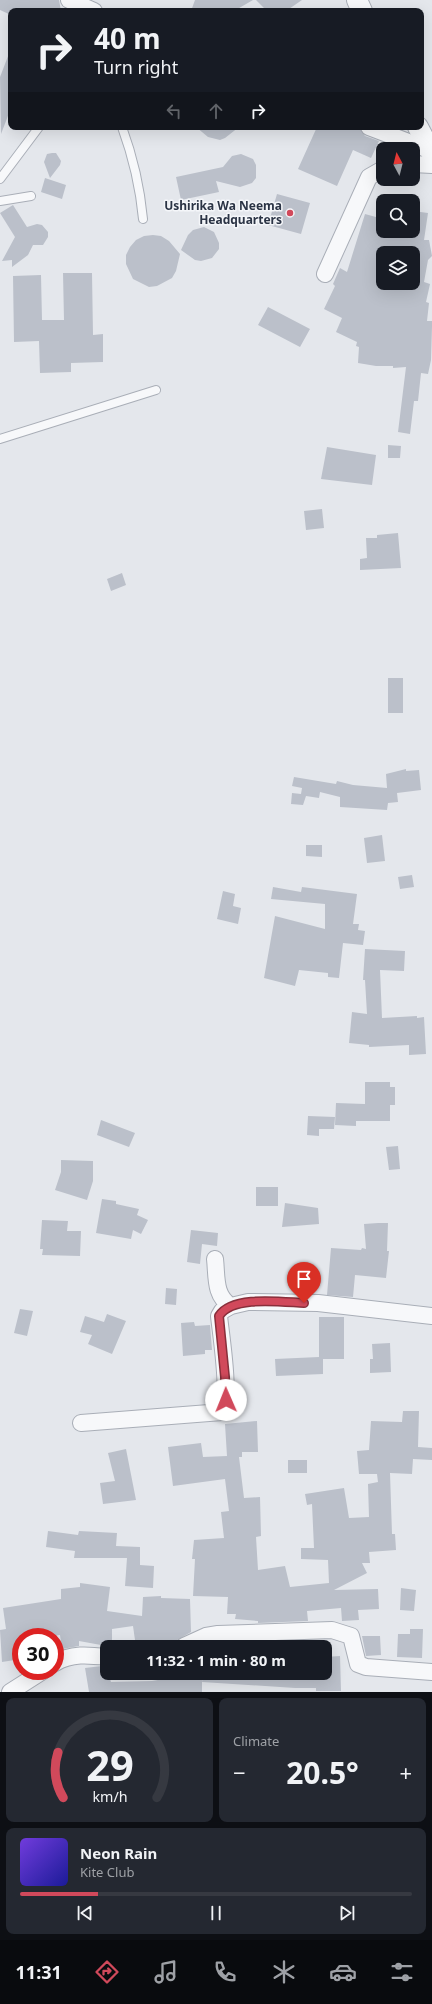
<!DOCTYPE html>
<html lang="en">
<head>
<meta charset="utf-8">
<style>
  :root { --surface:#171b24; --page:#242831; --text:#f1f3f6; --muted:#9ea1a6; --line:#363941; --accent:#d1495b }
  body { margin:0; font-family:"Noto Sans",sans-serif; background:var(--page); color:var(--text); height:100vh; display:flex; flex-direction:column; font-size:15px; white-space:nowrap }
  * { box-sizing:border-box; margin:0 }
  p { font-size:13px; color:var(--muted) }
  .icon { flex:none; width:22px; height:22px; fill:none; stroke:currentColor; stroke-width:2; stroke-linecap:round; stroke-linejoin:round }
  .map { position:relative; height:1692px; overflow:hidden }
  .side { display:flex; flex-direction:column; gap:6px; padding:6px; background:#0d0f14; flex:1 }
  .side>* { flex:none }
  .hud { position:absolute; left:8px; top:8px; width:416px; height:122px; border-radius:8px; box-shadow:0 4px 16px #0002; background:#171b24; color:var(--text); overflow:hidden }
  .needle { width:26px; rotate:353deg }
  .controls { position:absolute; left:376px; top:142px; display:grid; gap:8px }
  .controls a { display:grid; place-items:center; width:44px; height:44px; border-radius:8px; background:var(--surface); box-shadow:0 4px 16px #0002; font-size:20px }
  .speed { position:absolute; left:12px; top:1628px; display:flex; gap:8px; font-size:20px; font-weight:700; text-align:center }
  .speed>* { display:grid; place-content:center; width:52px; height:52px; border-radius:50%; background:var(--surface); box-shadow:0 4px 16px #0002; line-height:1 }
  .speed .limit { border:6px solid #d22; background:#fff; color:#111 }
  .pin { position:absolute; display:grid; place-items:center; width:34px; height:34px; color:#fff; margin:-41px -17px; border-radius:50% 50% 50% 0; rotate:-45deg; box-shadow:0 0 4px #0007 }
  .pin .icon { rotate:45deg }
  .me { position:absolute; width:44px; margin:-22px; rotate:359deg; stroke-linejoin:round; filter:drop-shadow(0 0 3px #0008) }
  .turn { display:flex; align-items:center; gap:14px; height:84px; padding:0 20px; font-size:18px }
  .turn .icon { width:52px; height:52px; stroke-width:2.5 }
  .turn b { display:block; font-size:28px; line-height:34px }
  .lanes { display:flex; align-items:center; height:38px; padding:0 20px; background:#0003; justify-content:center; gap:20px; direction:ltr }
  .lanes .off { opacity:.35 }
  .big { font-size:30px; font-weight:700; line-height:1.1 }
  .side .widget { flex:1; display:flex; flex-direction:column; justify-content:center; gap:6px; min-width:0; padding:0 14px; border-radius:8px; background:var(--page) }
  .side .dial { align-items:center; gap:0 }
  .dial svg { height:104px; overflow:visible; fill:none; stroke:var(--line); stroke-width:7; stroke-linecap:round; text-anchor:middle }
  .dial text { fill:var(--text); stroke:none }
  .song { display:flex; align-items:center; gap:12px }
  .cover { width:48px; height:48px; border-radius:6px; background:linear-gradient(135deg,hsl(260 70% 55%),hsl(240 70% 35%)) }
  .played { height:4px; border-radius:2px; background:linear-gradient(90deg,var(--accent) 20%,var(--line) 20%) }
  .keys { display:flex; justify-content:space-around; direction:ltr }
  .heat { display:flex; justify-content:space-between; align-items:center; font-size:22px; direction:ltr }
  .side .tiles { flex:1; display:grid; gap:6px; grid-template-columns:1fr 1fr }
  .widget:last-child { grid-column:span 2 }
  .trip { position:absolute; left:100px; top:1640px; width:232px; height:40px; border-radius:8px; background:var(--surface); box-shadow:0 4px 16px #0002; font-weight:700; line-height:40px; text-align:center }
  .dock { display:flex; height:64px; justify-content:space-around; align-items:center; background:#090b0e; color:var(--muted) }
  .dock .icon { width:28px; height:28px }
  .dock .active { color:var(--accent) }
  .dock b { font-size:18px; color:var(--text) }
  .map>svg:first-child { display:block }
  .building { fill:#bbc0ca; fill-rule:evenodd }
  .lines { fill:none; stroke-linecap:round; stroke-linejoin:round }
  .service-casing { stroke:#a9aeb7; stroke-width:10 }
  .minor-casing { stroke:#a9aeb7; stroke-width:18 }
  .tertiary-casing { stroke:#a9aeb7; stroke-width:22 }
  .service { stroke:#f7f8fa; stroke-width:8 }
  .minor { stroke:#f7f8fa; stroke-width:16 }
  .tertiary { stroke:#f7f8fa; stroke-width:20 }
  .route-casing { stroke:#882f3b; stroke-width:10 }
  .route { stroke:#d1495b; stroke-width:7 }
  .poi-dot { fill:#d1495b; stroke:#f4f6f9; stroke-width:1.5 }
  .labels { text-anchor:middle; stroke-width:3; stroke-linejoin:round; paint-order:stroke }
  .poi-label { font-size:12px; font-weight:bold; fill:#2b3445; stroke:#f4f6f9; text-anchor:end }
</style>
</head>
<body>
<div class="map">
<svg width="432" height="1692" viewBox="0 0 432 1692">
  <rect width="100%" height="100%" fill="#e4e7ec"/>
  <path class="building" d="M0,0H59L61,11H11V15L0,10Z
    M195,0H253L234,11H191Z
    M256,0H302L286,11H267Z
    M10,51L11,108L1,134L0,77Z
    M196,127H239L225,138L220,140L208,137Z
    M317,127H359L365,136L379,141L371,158L353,150L337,186L298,169Z
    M52,153H56L61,161L60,165L50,178L44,162L47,154Z
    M241,154L253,159L256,165V178L252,183L240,187L216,181L219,192L181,200L176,177L223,167L232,156Z
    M45,178L66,185L62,199L41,192Z
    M277,194L310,203L301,234L268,225Z
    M13,205L27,227L37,224L42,225L48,232V237L43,245H33L28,255L12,267V260L2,261L15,237L0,213Z
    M413,211L428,213L424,240H429L432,256L428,260L424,282L430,284L426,302L429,303L427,321H432V326L431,360L428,374L421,373L418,401H414L410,434L398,432L406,367L393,368V366H376L358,363L359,347L356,346L357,342L336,332L342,318L324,309L335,286L333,284L340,268L347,272L365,214L383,219V231H413ZM383,247L401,253H413V283H383Z
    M204,227L214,232L219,243V249L212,258L201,261L195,260L181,250L188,235L193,230Z
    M153,235L161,236L169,241L180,254L176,271L172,278L157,286L149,287L133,279L126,264V255L130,247L136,240L144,236Z
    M63,273H92L93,335L103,334V362L71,363V372L40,373L39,341L14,342L13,276L41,275L42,320H64Z
    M268,307L310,329L300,347L258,325Z
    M388,445L401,446L400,458H388Z
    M327,447L376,455L372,485L321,479Z
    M322,509L324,528L306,530L304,511Z
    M398,533L401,568L360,570V559L367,558L366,538H377V535Z
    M122,573L126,585L111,591L107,579Z
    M388,678H403V713H388Z
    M406,769V771L419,770L421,790L397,793L398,802L388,803L387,810L340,807V797L320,792L319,798L306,796L303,805L291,804L292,793L301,794L302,788L292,786L294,777L336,784L337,781L353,785L387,788L386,774Z
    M382,835L385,861L367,863L364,838Z
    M306,845H322V857L306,856Z
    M412,875L414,887L400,889L398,877Z
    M273,887L301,892L302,887L357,894L353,924H359L358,930L365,931L363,945L343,943L339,978L328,977V973L299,970L295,986L264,978L275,916L325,929V904L271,899Z
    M223,891L235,894L233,906L241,908L238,924L217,919Z
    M365,949L405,951L404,971L380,970L382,1018L417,1016V1018L424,1017L426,1054L409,1055V1045L369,1047V1045L349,1043L352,1012L367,1014L365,980H363Z
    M365,1082H390V1087H395V1105H390V1121H356V1126L335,1125L336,1103L365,1104Z
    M308,1116L335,1117L334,1129H319V1136L307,1135Z
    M101,1120L135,1133L129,1147L97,1135Z
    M398,1146L400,1169L389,1170L386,1147Z
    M61,1160L93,1161V1181L87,1200L55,1190L61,1172Z
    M256,1187H278V1206H256Z
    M102,1199L116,1201V1204L139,1209L137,1215L148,1220L141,1234L133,1230L131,1239L96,1233Z
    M285,1203L318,1208L319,1224L282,1227Z
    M42,1220L68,1221L67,1231H81L80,1256L42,1255L43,1249H40Z
    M378,1223H388L387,1251H389L386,1278L355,1275L353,1297L327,1295L331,1248L361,1250L362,1248L366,1249L364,1224Z
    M191,1230L218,1233L217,1246L202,1244L200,1264L187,1262Z
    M166,1288L177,1289L176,1305L165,1304Z
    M20,1309L33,1311L27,1336L14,1333Z
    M107,1314L126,1321L112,1354L88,1344L92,1335L80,1332L85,1316L104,1322Z
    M319,1317H344V1359H323V1374L276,1376L275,1359L319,1357Z
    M194,1322L195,1326L210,1325L212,1350H205V1354L183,1356L181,1323Z
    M390,1343L391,1372L370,1373V1359H373L372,1344Z
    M403,1411H419L418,1447L432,1448V1460L413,1459L412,1474L390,1473L392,1534H395L396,1550L369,1552L370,1563H362L367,1573L334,1590L378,1589L379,1609L358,1610L359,1620L342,1621L341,1608L307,1611L308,1621L258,1623V1621L235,1619L236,1614H227L228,1597L193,1596L195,1559H192L194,1540L224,1538L221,1512L229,1511L225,1479L173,1486L168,1447L201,1443L203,1457L227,1456L225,1424L257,1421L258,1452H242V1457H239L244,1498L260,1497L261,1536L256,1537L258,1570L285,1566L290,1587L329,1583L328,1560L301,1559V1548H314L312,1504L307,1505L305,1494L344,1488L349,1518L369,1517L368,1484L378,1482L377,1474H359L357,1451L369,1450L371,1421L402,1422Z
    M126,1449L136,1500L103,1504L100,1483L115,1481L108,1453Z
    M288,1460H307V1473H288Z
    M48,1531L78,1535L79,1531L117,1533L116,1546L140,1547V1565L154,1566L153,1588L125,1586L127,1558H74L75,1551L46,1547Z
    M80,1583L110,1587L107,1611L142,1616L143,1597L161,1596V1598L190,1599L191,1632L177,1640L175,1647H154L153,1645L136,1647L133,1626L112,1629V1647L79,1641V1646L62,1649L60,1635L46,1637H21V1659L2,1662L0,1630L6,1629L3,1608L61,1599V1589L80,1587Z
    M401,1588L416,1590L414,1611L400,1610Z
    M410,1629H423L422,1658L397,1657L398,1634H410Z
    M362,1636H380L381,1655L366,1656Z
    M340,1656L341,1691H316V1688H295L202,1682L203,1673H259L303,1678V1673H325V1657Z
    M102,1666H106L111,1682L152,1681L181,1676V1673H202V1692H89L85,1668Z"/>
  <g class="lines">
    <defs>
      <path id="service" d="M122,127C133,157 140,187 143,219
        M0,179L39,127
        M0,201L31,196
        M0,439L156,390"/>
      <path id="minor" d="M69,0L94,11
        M369,127L432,151
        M413,164L432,165
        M325,274L369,177L383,169
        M215,1259C217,1276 214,1296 231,1306
        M81,1423L222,1412C231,1398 221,1335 219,1316L222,1311L231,1306L248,1302L318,1303L432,1316
        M184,1646L206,1636L218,1634L332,1630L351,1636L358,1664L366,1667L432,1672
        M55,1663C71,1653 89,1655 107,1657
        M10,1692L43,1671"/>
      <path id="tertiary" d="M357,0L362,11
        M418,127L432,154"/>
    </defs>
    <use href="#service" class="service-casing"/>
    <use href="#minor" class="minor-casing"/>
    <use href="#tertiary" class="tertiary-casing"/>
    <use href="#service" class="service"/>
    <use href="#minor" class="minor"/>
    <use href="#tertiary" class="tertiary"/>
  </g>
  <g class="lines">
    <defs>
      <path id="route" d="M226,1400L225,1377L219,1316C232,1295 282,1302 304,1303"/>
    </defs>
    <use href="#route" class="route-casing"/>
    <use href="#route" class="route"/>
  </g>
  <circle class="poi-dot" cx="290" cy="213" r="4"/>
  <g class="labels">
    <g class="poi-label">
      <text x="282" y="210">Ushirika Wa Neema<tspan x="282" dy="14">Headquarters</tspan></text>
    </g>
  </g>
</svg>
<div class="controls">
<a><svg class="needle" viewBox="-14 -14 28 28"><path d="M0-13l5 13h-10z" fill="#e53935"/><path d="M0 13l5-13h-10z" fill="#9ea1a6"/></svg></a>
<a><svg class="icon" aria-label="search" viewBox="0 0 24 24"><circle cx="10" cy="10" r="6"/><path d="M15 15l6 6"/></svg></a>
<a><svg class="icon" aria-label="layers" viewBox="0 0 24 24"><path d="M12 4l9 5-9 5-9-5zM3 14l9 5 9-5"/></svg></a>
</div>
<div class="speed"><div class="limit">30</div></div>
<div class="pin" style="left:304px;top:1303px;background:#d93025"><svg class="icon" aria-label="arrive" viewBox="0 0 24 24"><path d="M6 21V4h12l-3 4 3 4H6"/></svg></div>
<svg class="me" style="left:226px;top:1400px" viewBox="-20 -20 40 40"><circle r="19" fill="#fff"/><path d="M0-13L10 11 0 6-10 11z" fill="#d1495b"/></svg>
<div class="trip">11:32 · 1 min · 80 m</div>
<div class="hud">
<div class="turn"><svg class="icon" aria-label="right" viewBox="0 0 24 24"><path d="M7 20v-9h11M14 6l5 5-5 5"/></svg><div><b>40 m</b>Turn right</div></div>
<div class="lanes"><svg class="icon off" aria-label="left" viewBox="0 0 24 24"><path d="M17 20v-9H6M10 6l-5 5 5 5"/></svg><svg class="icon off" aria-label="ahead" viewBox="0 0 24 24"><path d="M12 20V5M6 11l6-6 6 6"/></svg><svg class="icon" aria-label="right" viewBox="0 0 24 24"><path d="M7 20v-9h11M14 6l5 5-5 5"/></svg></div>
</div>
</div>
<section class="side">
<div class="tiles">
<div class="widget dial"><svg viewBox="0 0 100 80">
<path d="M14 69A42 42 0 1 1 86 69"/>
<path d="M14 69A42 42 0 0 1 10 34" stroke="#d1495b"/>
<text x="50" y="56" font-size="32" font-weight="700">29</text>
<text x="50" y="72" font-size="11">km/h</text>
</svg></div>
<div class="widget"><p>Climate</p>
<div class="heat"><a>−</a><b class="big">20.5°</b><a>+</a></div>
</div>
<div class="widget">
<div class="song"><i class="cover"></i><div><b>Neon Rain</b><p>Kite Club</p></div></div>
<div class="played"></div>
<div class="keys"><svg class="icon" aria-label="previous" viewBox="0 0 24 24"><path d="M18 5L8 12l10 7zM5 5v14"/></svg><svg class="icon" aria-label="pause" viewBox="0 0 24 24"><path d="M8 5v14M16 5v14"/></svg><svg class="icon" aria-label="next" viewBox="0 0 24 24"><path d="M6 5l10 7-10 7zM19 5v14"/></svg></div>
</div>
</div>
</section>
<nav class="dock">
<b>11:31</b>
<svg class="icon active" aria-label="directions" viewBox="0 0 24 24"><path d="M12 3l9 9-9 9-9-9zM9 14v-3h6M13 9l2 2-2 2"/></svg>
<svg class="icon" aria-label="music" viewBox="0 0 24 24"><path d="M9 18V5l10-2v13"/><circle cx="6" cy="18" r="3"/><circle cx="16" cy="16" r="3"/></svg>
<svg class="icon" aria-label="phone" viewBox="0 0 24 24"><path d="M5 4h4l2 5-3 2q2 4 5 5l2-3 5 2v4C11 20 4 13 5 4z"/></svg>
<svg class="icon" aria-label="climate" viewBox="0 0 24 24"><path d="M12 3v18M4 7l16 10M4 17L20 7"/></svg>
<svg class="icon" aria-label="car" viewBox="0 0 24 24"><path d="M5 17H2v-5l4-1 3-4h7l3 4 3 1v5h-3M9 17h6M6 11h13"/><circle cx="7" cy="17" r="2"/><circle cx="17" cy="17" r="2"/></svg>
<svg class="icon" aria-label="filters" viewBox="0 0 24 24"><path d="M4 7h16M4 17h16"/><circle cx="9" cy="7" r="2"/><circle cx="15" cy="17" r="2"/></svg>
</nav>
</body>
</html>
